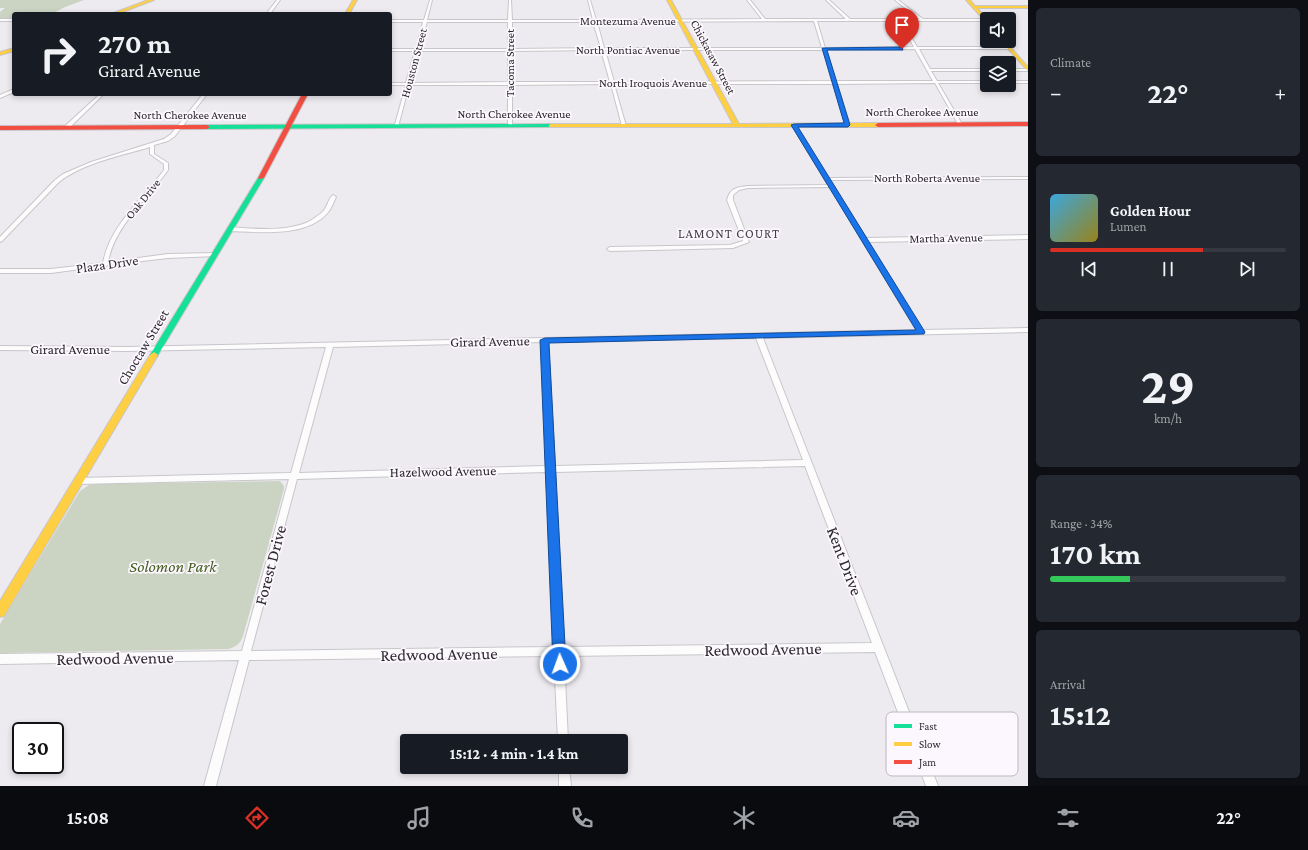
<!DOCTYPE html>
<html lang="en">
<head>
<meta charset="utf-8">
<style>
  :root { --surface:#171b24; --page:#242831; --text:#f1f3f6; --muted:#9ea1a6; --line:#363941; --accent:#d93025 }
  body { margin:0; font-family:"Crimson Pro",serif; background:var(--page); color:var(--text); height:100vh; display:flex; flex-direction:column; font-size:15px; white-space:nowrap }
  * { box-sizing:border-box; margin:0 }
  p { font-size:13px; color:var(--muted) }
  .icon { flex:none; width:22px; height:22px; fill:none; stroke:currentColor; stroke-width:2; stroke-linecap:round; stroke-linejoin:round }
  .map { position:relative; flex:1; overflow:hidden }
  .details { display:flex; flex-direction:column; gap:8px; padding:8px; background:#0d0f14; width:280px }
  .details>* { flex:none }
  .guide { position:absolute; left:12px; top:12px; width:380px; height:84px; border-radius:4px; box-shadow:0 2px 6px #0003; background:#171b24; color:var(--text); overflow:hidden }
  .tools { position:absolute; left:980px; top:12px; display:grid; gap:8px }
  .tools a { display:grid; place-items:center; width:36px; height:36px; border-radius:4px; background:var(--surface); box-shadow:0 2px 6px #0003; font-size:20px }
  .speed { position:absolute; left:12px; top:722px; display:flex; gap:8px; font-size:20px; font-weight:700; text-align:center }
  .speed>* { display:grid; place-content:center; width:52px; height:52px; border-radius:50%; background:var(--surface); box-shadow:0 2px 6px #0003; line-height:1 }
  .speed .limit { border:2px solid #111; border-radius:6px; background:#fff; color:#111 }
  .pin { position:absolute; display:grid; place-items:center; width:34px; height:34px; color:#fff; margin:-41px -17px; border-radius:50% 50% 50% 0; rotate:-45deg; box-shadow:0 0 4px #0007 }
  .pin .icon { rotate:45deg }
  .me { position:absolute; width:44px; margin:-22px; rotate:358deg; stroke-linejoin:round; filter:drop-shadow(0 0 3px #0008) }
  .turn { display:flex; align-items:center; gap:14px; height:84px; padding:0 20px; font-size:18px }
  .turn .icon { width:52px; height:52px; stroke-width:2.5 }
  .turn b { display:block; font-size:28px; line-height:34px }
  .big { font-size:30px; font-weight:700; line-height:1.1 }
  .details .tile { flex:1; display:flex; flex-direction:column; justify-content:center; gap:6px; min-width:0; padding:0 14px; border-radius:6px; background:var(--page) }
  .details .dial { align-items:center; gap:0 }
  .dial b { font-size:52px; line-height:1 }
  .song { display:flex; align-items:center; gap:12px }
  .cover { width:48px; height:48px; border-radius:6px; background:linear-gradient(135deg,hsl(200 70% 55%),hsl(50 70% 35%)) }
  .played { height:4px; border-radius:2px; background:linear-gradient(90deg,var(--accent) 65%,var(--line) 65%) }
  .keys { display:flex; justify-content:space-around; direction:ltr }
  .heat { display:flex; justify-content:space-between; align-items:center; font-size:22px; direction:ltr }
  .charge { height:6px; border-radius:3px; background:linear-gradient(90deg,#34c759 34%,var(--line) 0) }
  .trip { position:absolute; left:400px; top:734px; width:228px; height:40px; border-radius:4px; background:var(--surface); box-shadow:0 2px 6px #0003; font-weight:700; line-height:40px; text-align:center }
  .tabs { display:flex; height:64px; justify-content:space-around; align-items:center; background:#090b0e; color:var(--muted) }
  .tabs .icon { width:28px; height:28px }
  .tabs .active { color:var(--accent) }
  .tabs b { font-size:18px; color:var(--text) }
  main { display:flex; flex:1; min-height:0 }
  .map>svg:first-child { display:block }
  .green { fill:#cbd4c2 }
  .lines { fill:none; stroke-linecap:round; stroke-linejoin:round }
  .street-casing { stroke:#c8c6ca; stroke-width:2 }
  .fast-casing { stroke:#c8c6ca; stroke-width:2 }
  .slow-casing { stroke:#c8c6ca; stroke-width:2 }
  .jam-casing { stroke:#c8c6ca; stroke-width:2 }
  .street { fill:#fcfcfd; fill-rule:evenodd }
  .fast { fill:#16e098; fill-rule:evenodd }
  .slow { fill:#ffcf43; fill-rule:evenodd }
  .jam { fill:#f24e42; fill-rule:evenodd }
  .route { fill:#1a73e8; stroke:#114b97 }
  .labels { text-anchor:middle; stroke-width:3.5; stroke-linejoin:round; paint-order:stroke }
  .far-street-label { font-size:12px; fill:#2b282c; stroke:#fcf7fe }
  .far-neighbourhood-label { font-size:13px; letter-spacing:1px; fill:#443f46; stroke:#fcf7fe }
  .street-label { font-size:14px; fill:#2b282c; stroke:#fcf7fe }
  .near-street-label { font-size:17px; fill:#2b282c; stroke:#fcf7fe }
  .near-park-label { font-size:17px; font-style:italic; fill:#455f20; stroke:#fcf7fe }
  .key { fill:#fcf7fe; stroke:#bdb9bf; stroke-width:1 }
  .key-label { font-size:11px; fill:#2b282c }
</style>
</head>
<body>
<main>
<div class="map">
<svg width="1028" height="786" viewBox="0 0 1028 786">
  <rect width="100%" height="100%" fill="#eeebf0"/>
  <path class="green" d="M0,0H84L65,7L52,14H14V19H0V12L5,8H0Z
    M280,481L284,486V489L243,636C240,644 236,647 228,649L0,653V624L80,491L89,485L95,484Z"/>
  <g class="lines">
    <defs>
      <path id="street" d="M277,0H280L270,14H266Z
        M430,0H432L427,20H508L509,0H511L512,20H593L588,0H590L596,20L762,19L747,0H750L765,19H846L826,0H829L850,19H919L895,0H898L923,19H985L987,20L985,21H902L917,47H1009L1011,48L1009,49H919L930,69H987V71H931L937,81H987V83H938L962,124L960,125L958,124L935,83L837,84L850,125L848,126L846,125L833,84H614L626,126L624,127L622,126L611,84L512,85V126L510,127L508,126V85H409L398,127L394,128L406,85H390V83H406L415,51H390V49H416L423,22H390V20H424ZM814,21L822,48H604L597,22ZM817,21H899L914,47L825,48ZM427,22H508V49H419ZM512,22H593L601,48L512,49ZM915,49L933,81H836L826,50ZM601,50L610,82H512V51ZM605,50H823L832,81L614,82ZM419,51H508V82L410,83Z
        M0,19H14V21H0Z
        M1009,69H1028V71H1009Z
        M1009,81H1028V83H1009Z
        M14,89V92L0,98V95Z
        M100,94H104L68,129H64V127Z
        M203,94H207L175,136L168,141L154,145V154L168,163V170C147,200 115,225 108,262L168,254L214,253L216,254V256L168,258L108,265L105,267L103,266L51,273H0V269H51L103,263C110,225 142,200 164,170V164L150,154V147C120,156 83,163 59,182L2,241L0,242V237L55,180L63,174L91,162L164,139L171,134Z
        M792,124L796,125L828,178L1028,177V179L830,180L866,238L1028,235V239L868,242L922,330L1028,328V332L763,338L938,786H926L875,652L564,656L568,741H558L554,656L249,660L216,786H204L239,660L0,664V654L242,651L289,479L78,484L75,483L74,481L75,479L78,478L291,473L326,347L128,351L0,350V346L128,347L916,330L830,187L748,188L739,190L733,195V200L749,242L733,248L610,251L607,249L610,247L730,245L743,241L727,200C730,188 737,187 748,186L828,185L792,125ZM756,338L803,460L555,466L548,342ZM542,342L547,466L299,473L333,347ZM805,466L872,643L564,647L555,472ZM547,472L554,647L251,651L297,479Z
        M333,195L336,197C334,201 332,207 329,211C309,238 259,232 230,231L227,229L230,227C255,229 296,233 316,217C319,215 323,212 325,209C328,204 329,198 333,195Z
        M559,767H569L571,786H559Z"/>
      <path id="fast" d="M551,124L553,125V127L207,129L204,127L207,125Z
        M261,176L264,178L158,355L157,357H151L150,355L258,178Z"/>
      <path id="slow" d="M148,0H154L117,14H111Z
        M353,0H357L349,14H345Z
        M667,0H671L739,124L878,123L881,125L878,127H549V125L551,124H733Z
        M966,0H970L975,6H1028V8H977L987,19V23Z
        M1001,41H1005L1028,67V71Z
        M14,48V51L0,55V52Z
        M154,352L158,355L4,616L0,617V601L150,355Z"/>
      <path id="jam" d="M302,94H308L264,178L259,179L258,178Z
        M1028,122V126L878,127L875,125L878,123Z
        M0,126L207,125L210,127L207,129L0,130Z"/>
    </defs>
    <use href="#street" class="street-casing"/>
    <use href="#fast" class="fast-casing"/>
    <use href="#slow" class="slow-casing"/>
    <use href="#jam" class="jam-casing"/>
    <use href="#street" class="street"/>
    <use href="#fast" class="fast"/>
    <use href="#slow" class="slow"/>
    <use href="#jam" class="jam"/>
  </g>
  <path class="route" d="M902,47L903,50H827L850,125L848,127H798L925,332L924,334L549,343L566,664L564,668L560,670L555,668L553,664L540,340L545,338L916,330L791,125L794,124L844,123L822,48Z"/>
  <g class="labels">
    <g class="far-street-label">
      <text x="628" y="25">Montezuma Avenue</text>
      <text x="628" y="54">North Pontiac Avenue</text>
      <text transform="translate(713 57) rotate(62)" y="4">Chickasaw Street</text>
      <text transform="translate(414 63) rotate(-75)" y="4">Houston Street</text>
      <text transform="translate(510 63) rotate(-90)" y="4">Tacoma Street</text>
      <text x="653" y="87">North Iroquois Avenue</text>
      <text x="922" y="116">North Cherokee Avenue</text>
      <text x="514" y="118">North Cherokee Avenue</text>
      <text x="190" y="119">North Cherokee Avenue</text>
      <text x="927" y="182">North Roberta Avenue</text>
      <text transform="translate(143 199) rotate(-51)" y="4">Oak Drive</text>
      <text transform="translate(946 238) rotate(-1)" y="4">Martha Avenue</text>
    </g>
    <g class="far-neighbourhood-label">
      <text x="729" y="238">LAMONT COURT</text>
    </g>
    <g class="street-label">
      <text transform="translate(107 264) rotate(-8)" y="5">Plaza Drive</text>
      <text transform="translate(490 341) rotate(-1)" y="5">Girard Avenue</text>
      <text transform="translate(143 347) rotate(-59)" y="5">Choctaw Street</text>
      <text x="70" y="354">Girard Avenue</text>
      <text transform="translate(443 471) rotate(-1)" y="5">Hazelwood Avenue</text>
    </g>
    <g class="near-street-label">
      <text transform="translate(845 561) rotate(69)" y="6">Kent Drive</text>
      <text transform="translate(270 565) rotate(-75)" y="6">Forest Drive</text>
      <text transform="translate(763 649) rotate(-1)" y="6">Redwood Avenue</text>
      <text transform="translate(439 654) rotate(-1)" y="6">Redwood Avenue</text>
      <text transform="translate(115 658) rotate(-1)" y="6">Redwood Avenue</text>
    </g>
    <g class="near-park-label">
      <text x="173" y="572">Solomon Park</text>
    </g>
  </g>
  <rect x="886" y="712" width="132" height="64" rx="6" class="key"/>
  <rect x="894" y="724" width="18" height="4" fill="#16e098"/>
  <rect x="894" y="742" width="18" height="4" fill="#ffcf43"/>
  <rect x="894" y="760" width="18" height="4" fill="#f24e42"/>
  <g class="key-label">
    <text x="919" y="730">Fast</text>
    <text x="919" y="748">Slow</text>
    <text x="919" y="766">Jam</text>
  </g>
</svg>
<div class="tools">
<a><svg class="icon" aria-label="sound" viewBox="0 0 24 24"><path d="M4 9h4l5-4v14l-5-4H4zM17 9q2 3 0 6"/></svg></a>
<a><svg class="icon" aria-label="layers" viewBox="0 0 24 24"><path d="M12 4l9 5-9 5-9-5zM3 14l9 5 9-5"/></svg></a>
</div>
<div class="speed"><div class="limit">30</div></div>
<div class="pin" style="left:902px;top:49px;background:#d93025"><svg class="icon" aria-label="arrive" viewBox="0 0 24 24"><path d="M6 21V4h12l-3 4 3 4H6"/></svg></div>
<svg class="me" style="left:560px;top:664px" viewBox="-20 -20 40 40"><circle r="17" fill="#1a73e8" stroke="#fff" stroke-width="3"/><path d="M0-11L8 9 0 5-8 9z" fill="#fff"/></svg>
<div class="trip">15:12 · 4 min · 1.4 km</div>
<div class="guide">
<div class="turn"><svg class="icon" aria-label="right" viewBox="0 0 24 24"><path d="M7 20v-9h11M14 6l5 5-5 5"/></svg><div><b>270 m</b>Girard Avenue</div></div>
</div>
</div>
<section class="details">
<div class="tile"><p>Climate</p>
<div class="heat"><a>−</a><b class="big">22°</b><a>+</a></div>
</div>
<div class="tile">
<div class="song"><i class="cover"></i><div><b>Golden Hour</b><p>Lumen</p></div></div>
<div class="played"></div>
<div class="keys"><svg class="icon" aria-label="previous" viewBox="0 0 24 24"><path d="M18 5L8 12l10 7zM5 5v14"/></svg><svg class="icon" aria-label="pause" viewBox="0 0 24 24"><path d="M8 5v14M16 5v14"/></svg><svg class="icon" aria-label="next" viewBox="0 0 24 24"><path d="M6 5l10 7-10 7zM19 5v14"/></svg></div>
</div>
<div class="tile dial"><b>29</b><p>km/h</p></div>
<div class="tile"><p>Range · 34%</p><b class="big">170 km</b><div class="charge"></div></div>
<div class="tile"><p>Arrival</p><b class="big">15:12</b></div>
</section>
</main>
<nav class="tabs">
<b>15:08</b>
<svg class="icon active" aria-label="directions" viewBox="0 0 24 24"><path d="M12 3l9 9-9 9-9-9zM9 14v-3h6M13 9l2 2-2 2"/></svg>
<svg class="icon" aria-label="music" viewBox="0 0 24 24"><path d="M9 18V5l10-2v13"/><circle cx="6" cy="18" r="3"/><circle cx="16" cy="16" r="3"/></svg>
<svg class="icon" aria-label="phone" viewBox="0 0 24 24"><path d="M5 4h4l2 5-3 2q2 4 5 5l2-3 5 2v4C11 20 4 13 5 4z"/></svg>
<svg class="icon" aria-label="climate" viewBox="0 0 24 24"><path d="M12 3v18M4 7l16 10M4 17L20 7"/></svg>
<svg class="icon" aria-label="car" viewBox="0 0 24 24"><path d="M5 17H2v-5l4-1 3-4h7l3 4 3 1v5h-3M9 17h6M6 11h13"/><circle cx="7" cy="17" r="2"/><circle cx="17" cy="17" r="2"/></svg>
<svg class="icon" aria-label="filters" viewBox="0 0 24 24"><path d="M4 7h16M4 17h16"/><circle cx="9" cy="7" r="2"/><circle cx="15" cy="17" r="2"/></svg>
<b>22°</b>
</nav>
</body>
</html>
